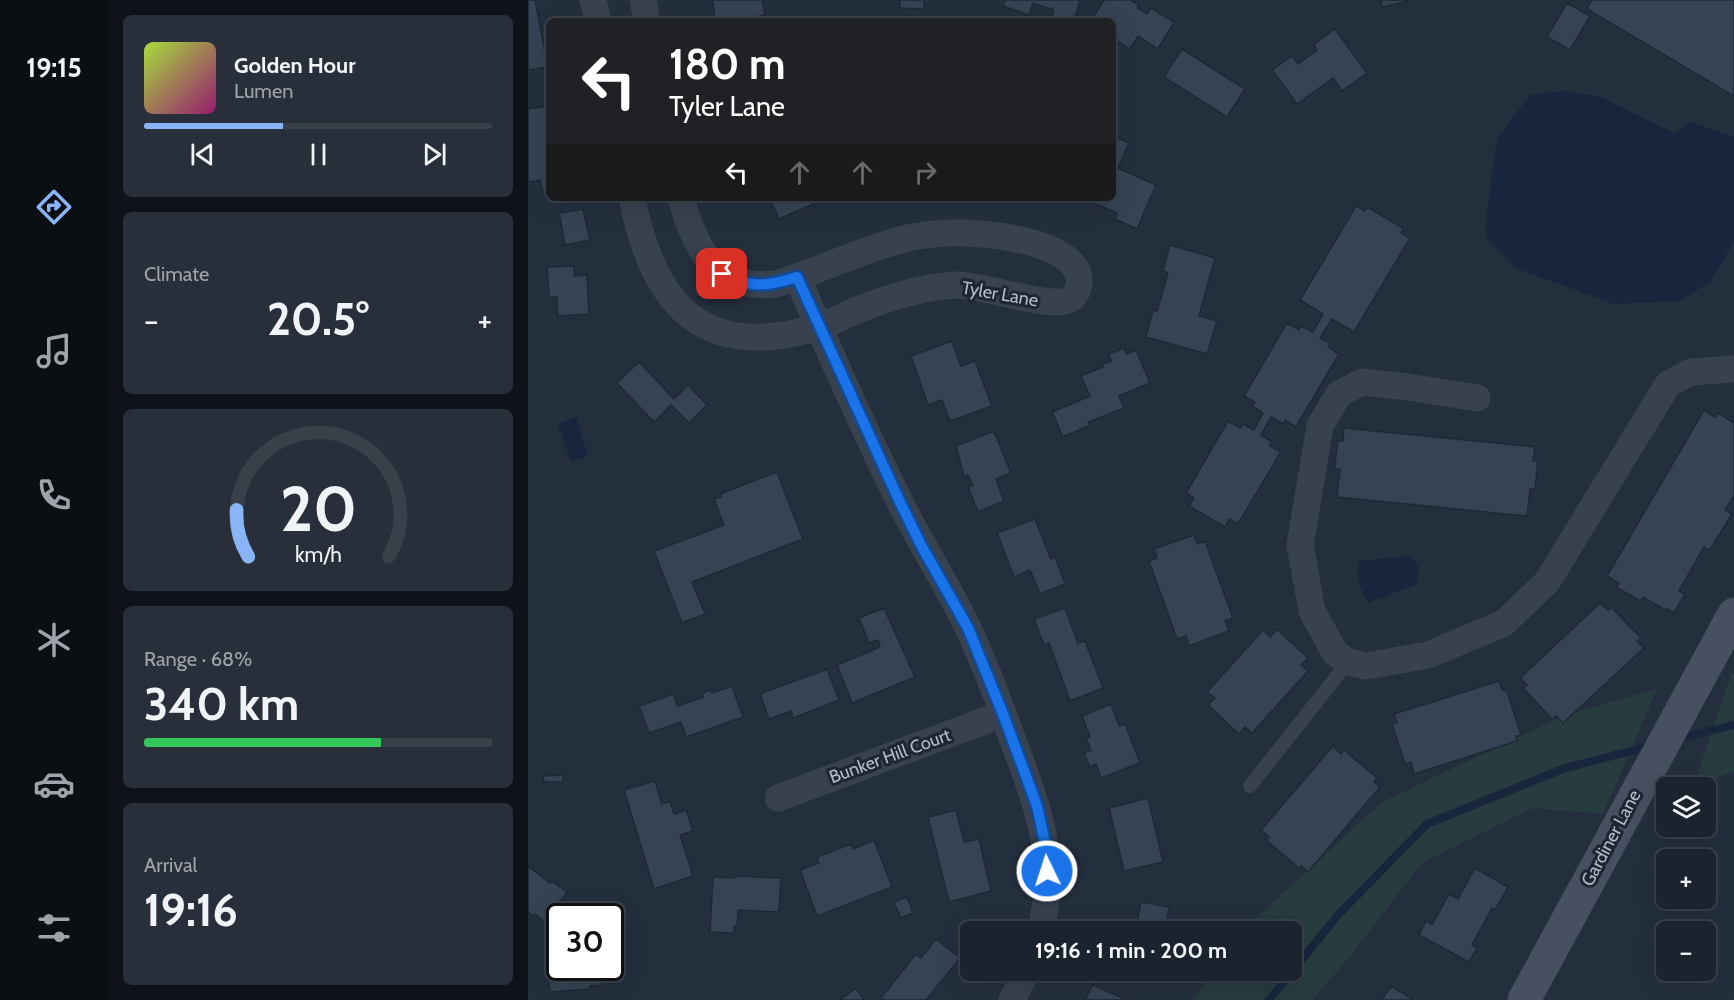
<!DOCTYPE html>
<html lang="en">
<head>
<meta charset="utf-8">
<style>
  :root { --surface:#1b232e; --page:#282f3a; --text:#f1f3f6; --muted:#a0a4aa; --line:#39404a; --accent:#8ab4f8 }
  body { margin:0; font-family:Cabin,sans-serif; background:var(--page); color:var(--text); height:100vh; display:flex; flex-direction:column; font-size:22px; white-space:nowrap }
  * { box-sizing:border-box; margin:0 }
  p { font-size:20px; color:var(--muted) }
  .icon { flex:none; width:33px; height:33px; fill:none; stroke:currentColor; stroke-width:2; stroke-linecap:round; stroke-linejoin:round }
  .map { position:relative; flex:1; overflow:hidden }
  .sheet { display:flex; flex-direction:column; gap:15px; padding:15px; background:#0f1319; width:420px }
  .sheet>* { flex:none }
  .banner { position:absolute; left:18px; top:18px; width:570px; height:183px; border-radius:9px; box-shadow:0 6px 24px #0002,0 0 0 2px var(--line); background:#202124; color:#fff; overflow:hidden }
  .controls { position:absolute; left:1128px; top:777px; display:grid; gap:12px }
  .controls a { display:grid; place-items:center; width:60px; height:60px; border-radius:9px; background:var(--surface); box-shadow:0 6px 24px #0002,0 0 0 2px var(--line); font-size:30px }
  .speed { position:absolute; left:18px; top:903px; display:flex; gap:12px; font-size:30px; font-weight:700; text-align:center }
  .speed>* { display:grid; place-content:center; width:78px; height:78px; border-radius:50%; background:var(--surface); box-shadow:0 6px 24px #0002,0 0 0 2px var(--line); line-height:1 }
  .speed .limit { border:3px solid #111; border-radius:9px; background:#fff; color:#111 }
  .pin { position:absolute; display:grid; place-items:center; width:51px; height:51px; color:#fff; margin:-26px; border-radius:12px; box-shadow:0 3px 9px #0006 }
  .me { position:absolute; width:66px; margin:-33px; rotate:356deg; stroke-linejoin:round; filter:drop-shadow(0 0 4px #0008) }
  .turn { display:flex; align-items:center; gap:21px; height:126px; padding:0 24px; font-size:27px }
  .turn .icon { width:78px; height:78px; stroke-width:2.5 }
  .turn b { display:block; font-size:42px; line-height:51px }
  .lanes { display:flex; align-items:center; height:57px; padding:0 24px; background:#0003; justify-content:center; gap:30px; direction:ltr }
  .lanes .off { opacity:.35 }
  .big { font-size:45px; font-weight:800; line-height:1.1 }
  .sheet .card { flex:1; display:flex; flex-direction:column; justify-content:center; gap:9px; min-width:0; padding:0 21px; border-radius:9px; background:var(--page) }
  .sheet .dial { align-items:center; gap:0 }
  .dial svg { height:156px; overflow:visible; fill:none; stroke:var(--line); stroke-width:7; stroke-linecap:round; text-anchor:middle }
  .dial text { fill:var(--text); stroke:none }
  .song { display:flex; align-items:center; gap:18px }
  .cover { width:72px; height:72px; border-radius:9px; background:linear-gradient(135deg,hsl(80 70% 55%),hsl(320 70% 35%)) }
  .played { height:6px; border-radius:3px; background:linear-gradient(90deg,var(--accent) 40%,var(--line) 40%) }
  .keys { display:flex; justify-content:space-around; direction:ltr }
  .heat { display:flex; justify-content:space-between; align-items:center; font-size:33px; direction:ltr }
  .charge { height:9px; border-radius:4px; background:linear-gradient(90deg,#34c759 68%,var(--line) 0) }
  .trip { position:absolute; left:432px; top:921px; width:342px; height:60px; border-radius:9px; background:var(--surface); box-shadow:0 6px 24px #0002,0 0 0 2px var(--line); font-weight:800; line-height:60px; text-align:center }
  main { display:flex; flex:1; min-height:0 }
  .tab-bar { display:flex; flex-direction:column; width:108px; justify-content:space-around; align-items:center; background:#0b0e12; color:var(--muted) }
  .tab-bar .icon { width:42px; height:42px }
  .tab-bar .current { color:var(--accent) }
  .tab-bar b { font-size:27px; color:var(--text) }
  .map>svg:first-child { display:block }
  .green { fill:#263c3f }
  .water { fill:#17263c }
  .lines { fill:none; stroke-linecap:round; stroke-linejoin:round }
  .stream { stroke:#17263c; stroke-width:8 }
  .building { fill:#364354; stroke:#1f2835; stroke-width:1.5 }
  .service { stroke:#38414e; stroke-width:14 }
  .minor { stroke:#38414e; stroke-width:27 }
  .secondary { stroke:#465061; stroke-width:33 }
  .route-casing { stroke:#114b97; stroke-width:15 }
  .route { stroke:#1a73e8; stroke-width:10 }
  .labels { text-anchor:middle; stroke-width:6; stroke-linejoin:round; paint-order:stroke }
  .street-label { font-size:18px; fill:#b4bcc9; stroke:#1d2633 }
</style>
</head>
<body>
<main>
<nav class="tab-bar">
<b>19:15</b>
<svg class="icon current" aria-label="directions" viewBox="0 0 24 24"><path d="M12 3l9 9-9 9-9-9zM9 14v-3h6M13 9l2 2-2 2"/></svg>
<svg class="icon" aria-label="music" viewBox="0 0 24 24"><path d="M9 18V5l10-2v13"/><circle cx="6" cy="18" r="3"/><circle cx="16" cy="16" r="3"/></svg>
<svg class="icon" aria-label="phone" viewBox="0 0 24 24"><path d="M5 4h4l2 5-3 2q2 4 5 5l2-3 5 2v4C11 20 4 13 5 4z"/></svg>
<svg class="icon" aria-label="climate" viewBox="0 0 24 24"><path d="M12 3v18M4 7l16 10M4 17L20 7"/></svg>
<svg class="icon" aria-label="car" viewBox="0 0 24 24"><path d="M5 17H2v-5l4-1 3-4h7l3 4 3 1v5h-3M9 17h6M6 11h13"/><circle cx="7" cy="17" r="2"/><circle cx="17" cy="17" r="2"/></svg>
<svg class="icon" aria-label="filters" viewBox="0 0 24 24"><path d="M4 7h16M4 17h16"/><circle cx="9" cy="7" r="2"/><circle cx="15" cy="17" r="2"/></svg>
</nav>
<section class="sheet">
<div class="card">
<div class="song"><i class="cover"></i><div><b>Golden Hour</b><p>Lumen</p></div></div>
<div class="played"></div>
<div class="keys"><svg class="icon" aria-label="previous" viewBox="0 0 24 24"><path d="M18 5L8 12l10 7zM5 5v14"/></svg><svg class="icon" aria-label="pause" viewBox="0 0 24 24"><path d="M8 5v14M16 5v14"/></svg><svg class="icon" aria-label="next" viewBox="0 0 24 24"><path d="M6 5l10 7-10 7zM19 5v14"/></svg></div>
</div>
<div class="card"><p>Climate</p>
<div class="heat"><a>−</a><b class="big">20.5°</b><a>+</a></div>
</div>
<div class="card dial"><svg viewBox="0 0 100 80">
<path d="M14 69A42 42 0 1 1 86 69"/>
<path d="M14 69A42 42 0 0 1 8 45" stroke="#8ab4f8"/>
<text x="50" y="56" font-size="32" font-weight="700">20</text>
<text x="50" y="72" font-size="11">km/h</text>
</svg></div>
<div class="card"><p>Range · 68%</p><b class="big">340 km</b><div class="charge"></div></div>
<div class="card"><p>Arrival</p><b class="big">19:16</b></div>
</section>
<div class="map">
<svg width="1206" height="1000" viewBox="0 0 1206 1000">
  <rect width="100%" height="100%" fill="#242f3e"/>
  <path class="green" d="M1203,674H1206V772L1166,784Z
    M1129,689L1075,814L1005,808L894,863L820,959L784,1000H664L685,971L764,970V932L714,931L854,802L1035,716Z"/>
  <path class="water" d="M1034,91L1071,96L1146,133L1163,122L1206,137V241L1183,281L1152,301L1086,304L990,269L958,237L960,202L969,138L1002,95Z
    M48,417L60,456L43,462L30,424Z
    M883,556L891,568L889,584L839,603C838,594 832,590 831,583C829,575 832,569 830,561Z"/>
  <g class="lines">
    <path class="stream" d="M1149,739L1206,725
      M741,1000L810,915L899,824L1037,768L1123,746"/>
  </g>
  <path class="building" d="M0,0H7L20,67L0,70Z
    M181,0H234L237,15L221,18L222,21H183V19L187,18L185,2L182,3Z
    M372,0H396V9L372,8Z
    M477,0H552L547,17L545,16L543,21H522L526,10L505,3L501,15L475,6Z
    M576,0H603L611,5L609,8L619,14L623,8L646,22L630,49L610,36L602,49L585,39V21H563Z
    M853,0H880L881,1L854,7Z
    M1064,0H1206V96L1059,9Z
    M1039,3L1062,16L1042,50L1019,37Z
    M807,29L839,73L814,91L805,78L769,104L744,70L764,56L770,64L789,50L786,44Z
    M654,49L717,89L699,117L636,77Z
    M21,106V191L15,192L12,180L0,182V109Z
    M585,136L601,143L590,168L628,185L609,229L587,219L589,213L554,198H585Z
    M241,198H283L285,204L251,219Z
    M828,206L837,211L839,207L875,228L873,233L882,238L826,332L804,319L792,338L802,343L800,347L811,354L768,427L757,420L755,424L743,417L733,435L744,442L742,446L753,452L710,524L701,519L697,527L661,506L666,498L658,493L700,421L712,428L715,424L726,430L735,413L724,406L727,402L716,396L759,323L771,330L773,326L785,332L795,314L772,300Z
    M55,209L62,240L37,245L31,213Z
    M642,245L687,258L671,316L689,321L679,354L618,337L625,310L629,311L640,273L635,271Z
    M46,266V276L59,275L61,314L30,316L29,297H21L19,267Z
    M424,341L433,366L447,361L464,406L422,421L414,400L400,405L383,356Z
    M596,348L599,354L608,350L622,383L591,396L596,408L560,422L562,425L535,437L524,412L562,396L553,376L575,367L574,364L583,361L581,354Z
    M111,362L146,399L160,385L179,405L161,423L143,405L126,422L89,383Z
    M1176,410L1187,417L1190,413L1206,423V496L1197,510L1204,514L1182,550L1176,547L1151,591L1157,594L1146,613L1139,609V611L1115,597L1112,601L1088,587L1091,583L1079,576Z
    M816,428L1007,447L1005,461H1010L1007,489H1002L999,516L809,497L812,469H807V463L810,441H815Z
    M466,431L483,473L468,479L476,501L450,512L440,487L445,485L440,475L436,476L428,446Z
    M249,472L275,539L164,582L177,614L154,623L126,551L196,525L186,499L193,497L192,494Z
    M507,519L523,559L527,557L537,584L512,594L502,570L486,577L469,533Z
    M666,535L669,544L677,541L705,618L697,621L701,631L661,646L658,636L649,639L621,561L629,558L626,549Z
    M1072,603L1080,610L1083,607L1113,638L1109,641L1116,648L1035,723L1028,716L1024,719L995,688L999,685L992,678Z
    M356,608L387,677L324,703L309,665L352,647L350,640L341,643L331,618Z
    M537,608L550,643L557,641L575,688L542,701L521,643L516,645L506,619Z
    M749,629L780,658L773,665L780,671L724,733L717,727L711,734L680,705L687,698L679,692L735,630L742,637Z
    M299,669L311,700L265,718L263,711L241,719L232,694Z
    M971,681L974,690L979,691L993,735L988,736L989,741L886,774L883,762L877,764L864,724L869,723L866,714Z
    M204,686L215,717L158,737L153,722L121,733L111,706L145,694L150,706L175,697L174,694L176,693L183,690L184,693Z
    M583,704L591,726L597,724L612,763L573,778L568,764L562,767L556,753L563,750L558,738L562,737L554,716Z
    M805,746L813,754L816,750L849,778L846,782L852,787L780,872L773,866L771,868L738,840L741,837L733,830Z
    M35,775V782H16L15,776Z
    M127,781L134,804L142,801L146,814L158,810L165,831L152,835L165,876L126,889L96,790Z
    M620,798L635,862L596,871L581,808Z
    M428,810L436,842L451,839L463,891L421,902L400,817Z
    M346,840L364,887L289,916L272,870L291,863L289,857L323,844L325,849Z
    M0,866L22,883L24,881L39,892L17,922L7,914L6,916L0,912Z
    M947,868L980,887L967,910L964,908L944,945L949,948L941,962L891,935L898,921L904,925L921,894L930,899Z
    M206,876L253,878L251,912L210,910L209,926H206V933L182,932L185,877L206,878Z
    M379,897L385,913L373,918L366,902Z
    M613,902L641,907L637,931L589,932L590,925L608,928Z
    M32,932V968H72L73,985L62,986V989L22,992L20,966H25L22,933Z
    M408,939L432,958L398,1000H356L353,998L388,954L393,958Z
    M565,984L581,992L598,1000H557Z
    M863,986L886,1000H854Z
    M328,988L336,1000H312Z"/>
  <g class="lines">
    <path class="service" d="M722,786L820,662"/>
    <path class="minor" d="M65,0L70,21
      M115,0L119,21
      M104,198C125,305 175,362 290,327C304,323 318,314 332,309C362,297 395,287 428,285C455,284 527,312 544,298C552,291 553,278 548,269C538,253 516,246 498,241C458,232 412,229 372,240C330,252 289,271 248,284C188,291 167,249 153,198
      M269,277C302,353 336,430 373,504C394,546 420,586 440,628C458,666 473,707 487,746C511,810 531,862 512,932
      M949,398L880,387L834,382L811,394L792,426L772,545L784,611L807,653L820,662L838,666L900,655L976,623L1019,582L1140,384L1163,372L1206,369
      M250,798L475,714
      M484,1000L499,970"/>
    <path class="secondary" d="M996,1000L1206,614"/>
  </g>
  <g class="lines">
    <defs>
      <path id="route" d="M194,274C223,288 238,287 269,277L371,500L394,547L440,628L475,714L509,806L519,852V871"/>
    </defs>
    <use href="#route" class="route-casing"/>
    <use href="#route" class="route"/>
  </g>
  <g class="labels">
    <g class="street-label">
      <text transform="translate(472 294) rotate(10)" y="6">Tyler Lane</text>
      <text transform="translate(362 756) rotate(-20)" y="6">Bunker Hill Court</text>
      <text transform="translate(1083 838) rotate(-62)" y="6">Gardiner Lane</text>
    </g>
  </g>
</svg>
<div class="controls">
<a><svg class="icon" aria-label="layers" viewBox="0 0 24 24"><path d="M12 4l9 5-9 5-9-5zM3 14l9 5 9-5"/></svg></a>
<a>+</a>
<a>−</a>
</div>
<div class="speed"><div class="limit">30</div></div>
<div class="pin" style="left:194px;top:274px;background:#d93025"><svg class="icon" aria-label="arrive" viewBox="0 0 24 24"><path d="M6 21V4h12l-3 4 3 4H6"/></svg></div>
<svg class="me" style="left:519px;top:871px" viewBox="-20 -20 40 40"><circle r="17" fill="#1a73e8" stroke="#fff" stroke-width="3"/><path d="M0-11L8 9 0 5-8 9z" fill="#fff"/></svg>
<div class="trip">19:16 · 1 min · 200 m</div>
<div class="banner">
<div class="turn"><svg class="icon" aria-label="left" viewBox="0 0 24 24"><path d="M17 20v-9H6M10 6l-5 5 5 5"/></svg><div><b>180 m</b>Tyler Lane</div></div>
<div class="lanes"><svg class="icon" aria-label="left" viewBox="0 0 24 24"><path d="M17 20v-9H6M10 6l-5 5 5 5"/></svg><svg class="icon off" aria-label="ahead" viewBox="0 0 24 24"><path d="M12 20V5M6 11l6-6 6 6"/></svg><svg class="icon off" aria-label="ahead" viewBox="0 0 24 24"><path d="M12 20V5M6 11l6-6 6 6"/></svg><svg class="icon off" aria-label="right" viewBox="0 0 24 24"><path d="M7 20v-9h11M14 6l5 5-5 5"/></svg></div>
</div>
</div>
</main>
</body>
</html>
